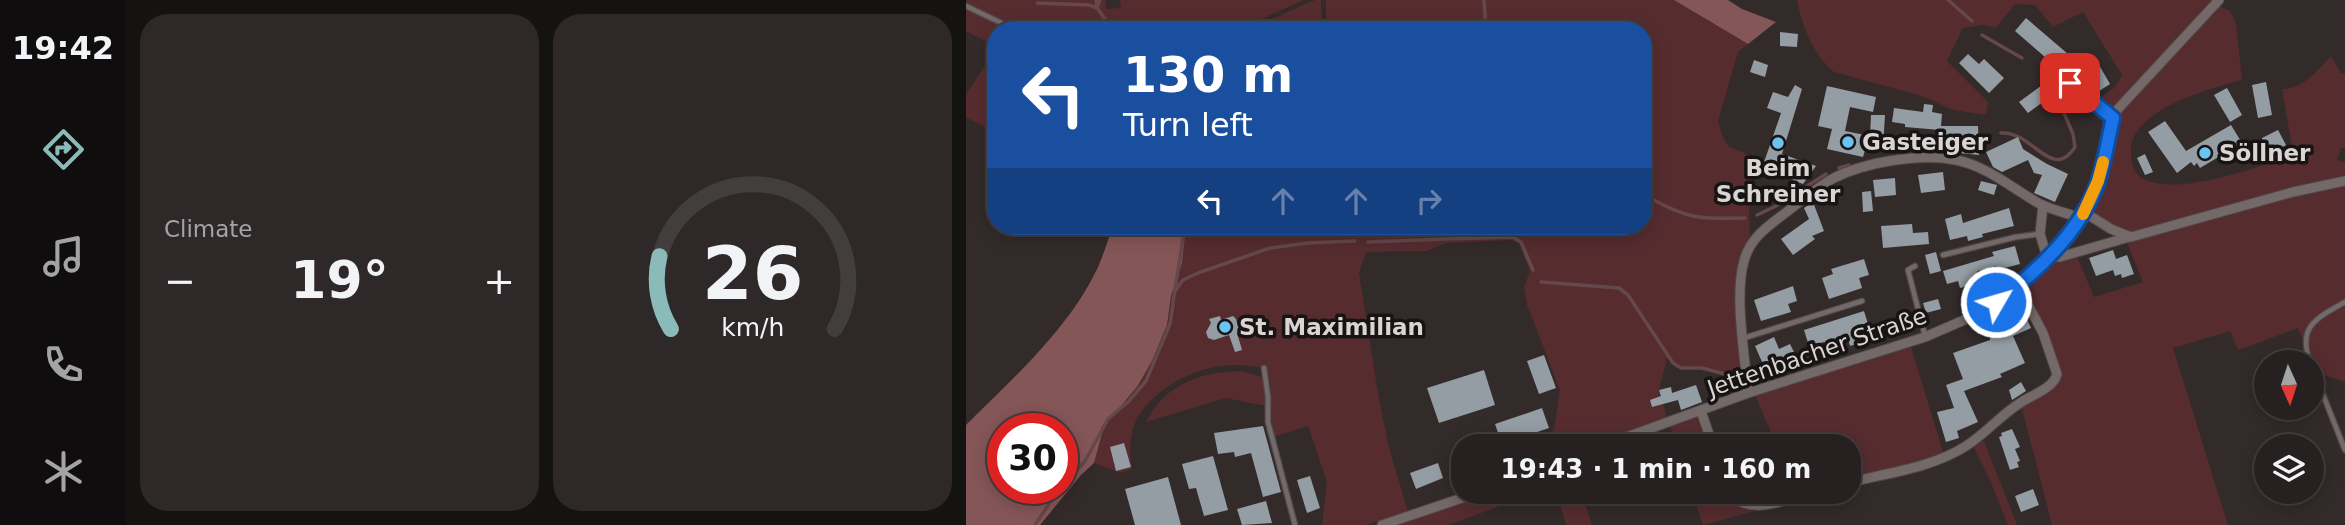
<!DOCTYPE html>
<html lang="en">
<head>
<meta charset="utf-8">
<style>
  :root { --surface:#262020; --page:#2e2829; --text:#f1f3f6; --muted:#a4a3a5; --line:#423e3e; --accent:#8bbbb9 }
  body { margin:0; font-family:"DejaVu Sans",sans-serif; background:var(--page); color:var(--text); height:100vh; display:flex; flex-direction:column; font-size:26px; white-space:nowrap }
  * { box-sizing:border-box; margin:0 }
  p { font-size:23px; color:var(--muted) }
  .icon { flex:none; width:38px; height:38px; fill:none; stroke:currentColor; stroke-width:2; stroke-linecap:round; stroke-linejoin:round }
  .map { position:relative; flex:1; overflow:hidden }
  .drawer { display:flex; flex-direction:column; gap:14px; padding:14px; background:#151212; width:840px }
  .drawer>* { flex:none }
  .top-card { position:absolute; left:21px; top:21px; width:665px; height:214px; border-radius:28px; box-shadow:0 4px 18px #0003,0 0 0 2px var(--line); background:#1a4fa0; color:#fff; overflow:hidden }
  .needle { width:46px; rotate:177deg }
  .tools { position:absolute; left:1288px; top:350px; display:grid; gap:14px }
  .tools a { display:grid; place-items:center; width:70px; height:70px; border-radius:50%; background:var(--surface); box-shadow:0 4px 18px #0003,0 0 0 2px var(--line); font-size:35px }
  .speed { position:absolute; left:21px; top:413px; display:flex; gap:14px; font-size:35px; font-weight:700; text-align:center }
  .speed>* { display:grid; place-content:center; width:91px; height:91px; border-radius:50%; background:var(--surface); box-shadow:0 4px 18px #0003,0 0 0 2px var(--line); line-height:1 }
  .speed .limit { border:10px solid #d22; background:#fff; color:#111 }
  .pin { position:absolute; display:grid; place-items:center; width:60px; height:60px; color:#fff; margin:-30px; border-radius:14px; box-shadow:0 4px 10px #0006 }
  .me { position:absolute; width:77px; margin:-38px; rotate:52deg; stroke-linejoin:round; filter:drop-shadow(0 0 5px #0008) }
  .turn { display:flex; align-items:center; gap:24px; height:147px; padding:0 21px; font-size:32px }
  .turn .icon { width:91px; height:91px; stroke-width:2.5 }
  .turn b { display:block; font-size:49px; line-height:60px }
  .lanes { display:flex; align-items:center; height:66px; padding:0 21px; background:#0003; justify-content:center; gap:35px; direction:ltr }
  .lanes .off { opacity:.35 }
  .big { font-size:52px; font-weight:700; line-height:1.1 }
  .drawer .tile { flex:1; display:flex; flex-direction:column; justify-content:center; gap:10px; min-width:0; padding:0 24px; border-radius:28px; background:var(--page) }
  .drawer .dial { align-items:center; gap:0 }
  .dial svg { height:182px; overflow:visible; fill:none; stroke:var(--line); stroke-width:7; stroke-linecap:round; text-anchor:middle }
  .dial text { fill:var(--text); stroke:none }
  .heat { display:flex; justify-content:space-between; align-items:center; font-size:38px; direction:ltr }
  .drawer .tiles { flex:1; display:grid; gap:14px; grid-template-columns:repeat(2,1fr) }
  .trip { position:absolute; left:485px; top:434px; width:410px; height:70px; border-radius:28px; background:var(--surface); box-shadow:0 4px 18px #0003,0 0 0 2px var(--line); font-weight:700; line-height:70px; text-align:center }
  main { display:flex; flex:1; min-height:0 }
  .dock { display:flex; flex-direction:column; width:126px; justify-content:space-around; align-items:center; background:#0f0d0d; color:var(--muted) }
  .dock .icon { width:49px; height:49px }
  .dock .on { color:var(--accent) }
  .dock b { font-size:32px; color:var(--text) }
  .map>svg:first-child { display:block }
  .green { fill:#562c2f }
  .forest { fill:#855658; fill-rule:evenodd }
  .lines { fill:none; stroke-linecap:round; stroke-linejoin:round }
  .stream { stroke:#64484b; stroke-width:3.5 }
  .building { fill:#939da3 }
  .lane-casing { stroke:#504849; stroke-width:7 }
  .street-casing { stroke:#504849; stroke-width:11 }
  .lane { stroke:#746969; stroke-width:4.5 }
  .street { stroke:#746969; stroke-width:9 }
  .route-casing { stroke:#114b97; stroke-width:18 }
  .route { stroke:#1a73e8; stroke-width:12 }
  .slow { stroke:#f59e0b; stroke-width:12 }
  .poi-dot { fill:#69c4f1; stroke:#181414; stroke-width:2.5 }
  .labels { text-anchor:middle; stroke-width:7; stroke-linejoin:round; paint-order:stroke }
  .poi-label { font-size:23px; font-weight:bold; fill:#dad4d4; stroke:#181414; text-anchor:start }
  .street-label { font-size:23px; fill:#dad4d4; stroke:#181414 }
</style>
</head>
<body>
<main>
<nav class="dock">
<b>19:42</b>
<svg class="icon on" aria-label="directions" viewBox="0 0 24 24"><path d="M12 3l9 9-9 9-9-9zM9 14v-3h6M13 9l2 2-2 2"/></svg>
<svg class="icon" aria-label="music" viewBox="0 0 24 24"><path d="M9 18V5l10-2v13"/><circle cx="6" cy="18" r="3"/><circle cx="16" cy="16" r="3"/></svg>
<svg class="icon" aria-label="phone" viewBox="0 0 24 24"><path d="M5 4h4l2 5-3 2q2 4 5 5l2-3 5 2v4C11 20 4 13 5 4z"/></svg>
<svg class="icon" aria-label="climate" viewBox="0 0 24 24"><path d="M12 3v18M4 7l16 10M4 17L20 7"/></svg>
</nav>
<section class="drawer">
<div class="tiles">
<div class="tile"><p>Climate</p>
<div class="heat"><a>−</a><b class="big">19°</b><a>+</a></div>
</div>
<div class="tile dial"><svg viewBox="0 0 100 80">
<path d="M14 69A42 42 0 1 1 86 69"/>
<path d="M14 69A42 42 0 0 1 9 37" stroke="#8bbbb9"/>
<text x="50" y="56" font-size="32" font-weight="700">26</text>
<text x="50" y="72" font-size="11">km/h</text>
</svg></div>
</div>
</section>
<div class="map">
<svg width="1379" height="525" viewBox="0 0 1379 525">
  <rect width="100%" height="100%" fill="#332a2a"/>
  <path class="green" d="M0,0H139L140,9L155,8L154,0H338L289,22L256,30H56L0,4Z
    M349,0H355L356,30H281Z
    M360,0H708L782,44L772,52L752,121L756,135L762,146L787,157L783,213L784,236L771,271L776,380L736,369H715L701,358L693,390L701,418L621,446H583L581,438L588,429L594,390L561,305L558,287L564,271L553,244L546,240L480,243L461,251L400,252L393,273L411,387L422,444L442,512L400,525H356L361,482L342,426L307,437L304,383L300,369C256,356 202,375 175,412C163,429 163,451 166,469L154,473L128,463L138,426L171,387L186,361L201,325L205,296L216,264L220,226H392L393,233H398V226H677V30H360Z
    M831,0H1247L1148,108L1142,109L1131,100L1148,88L1156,75L1117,12L1087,27L1069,5L1049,4L1030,28L1017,25L997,28L981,61L1022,102L1020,115L987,110L956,96L868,72C847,55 836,26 831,0Z
    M1253,6L1264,11L1270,23L1276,80C1242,89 1162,110 1165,154C1166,166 1168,175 1180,180C1208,193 1267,175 1295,166C1302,163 1314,161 1320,156C1323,154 1324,150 1326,147L1316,89C1337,89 1351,71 1365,56L1375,73L1379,74V148H1375L1371,160L1379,162V178L1165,234L1130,218L1126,209C1139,177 1142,142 1156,110Z
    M0,9L45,30H30V47L0,31Z
    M30,48V133L0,117V95Z
    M1379,184V300C1360,310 1342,318 1337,340L1332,328L1272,350L1264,331L1207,348L1262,525H1086L1055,405L1088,386L1095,374L1082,334L1059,290C1067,268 1091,262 1110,254L1128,297L1177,282L1160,240L1326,195Z
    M1379,306V382L1352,373C1335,332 1343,326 1379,306Z
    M945,347L977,452L959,460L882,479V446H811L789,395Z
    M276,371L296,377L300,406L260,398L180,422C198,384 237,371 276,371Z
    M731,417L741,446H711L704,427Z
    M1018,441L1051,525H1042L1024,480L1007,446Z
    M524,492H573L482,525H430Z
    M590,492H615L626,525H600Z
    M726,492H757C765,505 775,508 789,511L737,525Z"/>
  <path class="forest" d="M708,0H762L776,9L810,22L782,44Z
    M147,226H220L216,263L205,296L201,325L186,361L171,387L138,426L128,463L115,475L74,525H0V425C48,377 103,329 132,267C138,254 142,239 147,226ZM37,429H96V488H37Z"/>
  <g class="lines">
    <path class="stream" d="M130,0L131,8L147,30
      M518,0L520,30
      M982,0L1006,21
      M71,3L123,5L131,8L134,0
      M1016,35L1056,58
      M1035,133C1066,130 1086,183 1109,147L1107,134L1094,104
      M873,168L883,165
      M677,194C720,219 731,219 779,218
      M791,215L810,206L860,174
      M484,239L547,237L555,242L567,270
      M402,242L481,239
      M575,282L653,288L662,295L707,363L715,368H736L774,378
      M209,291L217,280L232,273L304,248L342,243L389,241
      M207,302L219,226
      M69,525L85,501L119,461L142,419L163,401L180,381L204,324L207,305"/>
  </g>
  <path class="building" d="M1060,18L1109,60L1114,56L1117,59L1097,81L1099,86L1062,113L1053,102L1095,71L1049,31Z
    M814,32L832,34L831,47L814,46Z
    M1002,54L1013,64L1018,59L1038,78L1023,93L993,63Z
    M1129,58L1144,84L1130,93L1114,67Z
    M788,60L802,65L799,77L784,72Z
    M1300,82L1306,115L1292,118L1286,85Z
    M829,85L836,89L816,154L850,166L837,184L796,168L815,113L801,108L807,92L822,97Z
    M861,86L910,97L907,112L884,107L879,131L904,136L905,115H919L917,147H900L897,157L861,149L866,129L852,126Z
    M1261,88L1276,115L1264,122L1248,95Z
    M958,104L967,105L966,112L976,114L975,126H1012L1013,155L974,151V130L939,127V124L926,122L928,108L957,112Z
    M1199,121L1220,151L1265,125L1276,143L1234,168L1231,163L1228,166L1225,162L1211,173L1182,132Z
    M1312,130L1320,145L1300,158L1296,138Z
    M1052,137L1057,149L1081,164L1102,174L1089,202L1068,193L1076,175L1068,173L1062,160L1036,172L1027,167L1020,152Z
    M1179,154L1187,172L1179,175L1171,158Z
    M977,172L979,190L955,193L952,175Z
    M929,178L930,195L909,197L907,180Z
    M1015,181L1031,185L1028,195L1012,190Z
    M905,191L907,211L897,212L896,192Z
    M847,202L858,231L846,236L849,239L827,255L815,239L843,219L838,208Z
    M1043,208L1048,226L1016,234L1017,237L1002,241L1001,236L984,240L979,219L995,214L997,223Z
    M946,224L947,233L962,232L963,244L917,248L915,226Z
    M1049,246L1054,264L1031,270L1030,266L1011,271L1015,283L994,288L992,281L981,284L977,271L1028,256L1026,252Z
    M1147,250L1150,259L1161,255L1168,274L1156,278L1155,274L1149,276L1147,270L1130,276L1123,258Z
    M970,252L975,271L964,274L959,255Z
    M898,259L903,275L893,278L896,288L863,299L856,278L867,274L865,269Z
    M827,286L831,301L822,304L825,312L795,321L788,300Z
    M972,299L975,309L960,313L957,303Z
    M1055,307L1065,328L1047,336L1059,363L1034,374L1036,377L998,391L1012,422L991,431L993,438L980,442L971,412L988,408L980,385L997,379L987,353L1024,340V338L1028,336L1026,331L1046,321L1042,314Z
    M898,311L902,324L899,325L903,340L884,346L882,339L859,346L858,342L843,346L838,330Z
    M254,316L255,320L267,316L270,319L274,332L271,333L276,350L269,352L263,335L248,340L242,338L240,332L245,323L243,319Z
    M808,337L813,349L824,344L829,354L818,359L819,362L800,371L789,346Z
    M578,355L590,388L573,394L561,361Z
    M518,370L529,405L473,423L461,388Z
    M1055,382L1060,391L1046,400L1043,390Z
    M730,385L736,402L715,410L712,400L686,407L684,400L695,396L693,390L705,387L706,393Z
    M576,408L583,428L536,444L529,424Z
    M297,426L315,492L297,497L285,453L269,457L268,452L252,454L248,433Z
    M1046,429L1054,447L1049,449L1054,461L1051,462L1053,467L1044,470L1033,437L1036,436L1035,433Z
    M158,443L165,467L150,471L144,447Z
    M247,456L262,510L238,516L230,488L223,489L216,464Z
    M472,463L477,478L450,489L444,473Z
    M344,476L354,508L341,513L331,480Z
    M202,477L215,525H169L159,489Z
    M1067,489L1073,505L1055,512L1049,496Z
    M300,501L306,523L276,525L271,509Z"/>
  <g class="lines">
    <defs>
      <path id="lane" d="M0,6L50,30
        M977,255L1050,237L1073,234
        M949,266L942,270L959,336
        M778,338L896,301
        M1344,362C1331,326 1351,318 1379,302
        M1346,367L1379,450
        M298,368L302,397V422L329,525"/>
      <path id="street" d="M1105,83L1147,118
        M1077,205L1074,234L1081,257H1094L1163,237
        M1118,212L1145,229L1165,237L1327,192L1379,181
        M782,393C779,356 768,296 778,261C784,238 801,227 818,214C834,202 849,189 866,179C898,162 954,153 990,160C1021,166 1047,189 1074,204C1086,210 1101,213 1114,218
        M735,411L747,446
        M636,446L782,393L959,337L1012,314L1030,302L1052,286L1081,257L1114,218L1132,181L1151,110L1253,0
        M882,483C920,473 966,468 1000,446C1019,434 1035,415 1054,403C1066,395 1088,388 1091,374L1077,333L1052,286
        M762,492C783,518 820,499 848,492
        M416,525L514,492"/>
    </defs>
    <use href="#lane" class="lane-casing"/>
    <use href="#street" class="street-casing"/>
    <use href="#lane" class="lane"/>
    <use href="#street" class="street"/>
  </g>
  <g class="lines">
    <defs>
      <path id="route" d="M1030,302C1071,272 1115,231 1132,182C1139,161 1142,139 1147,118L1104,83"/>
    </defs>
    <use href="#route" class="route-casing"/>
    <use href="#route" class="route"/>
    <path class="slow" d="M1117,214L1132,181L1137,162"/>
  </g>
  <g class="poi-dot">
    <circle cx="882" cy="142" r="7"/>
    <circle cx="812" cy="143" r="7"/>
    <circle cx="1239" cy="153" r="7"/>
    <circle cx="259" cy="327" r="7"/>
  </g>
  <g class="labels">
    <g class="poi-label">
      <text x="896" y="150">Gasteiger</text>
      <text x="1253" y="161">Söllner</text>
      <text x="812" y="176" text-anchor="middle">Beim<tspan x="812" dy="26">Schreiner</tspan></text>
      <text x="273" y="335">St. Maximilian</text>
    </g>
    <g class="street-label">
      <text transform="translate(851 352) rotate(-19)" y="8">Jettenbacher Straße</text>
    </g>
  </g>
</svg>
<div class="tools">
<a><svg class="needle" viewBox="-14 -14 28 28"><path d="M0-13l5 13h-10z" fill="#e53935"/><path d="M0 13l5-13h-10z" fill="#a4a3a5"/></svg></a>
<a><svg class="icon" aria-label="layers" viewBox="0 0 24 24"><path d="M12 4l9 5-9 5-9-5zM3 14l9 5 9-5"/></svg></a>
</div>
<div class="speed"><div class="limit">30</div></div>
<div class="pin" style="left:1104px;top:83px;background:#d93025"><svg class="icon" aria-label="arrive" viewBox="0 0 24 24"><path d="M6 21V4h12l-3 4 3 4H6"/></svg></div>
<svg class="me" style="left:1030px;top:302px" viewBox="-20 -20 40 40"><circle r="17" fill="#1a73e8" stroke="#fff" stroke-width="3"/><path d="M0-11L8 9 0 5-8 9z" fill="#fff"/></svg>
<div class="trip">19:43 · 1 min · 160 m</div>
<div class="top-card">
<div class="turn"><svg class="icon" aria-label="left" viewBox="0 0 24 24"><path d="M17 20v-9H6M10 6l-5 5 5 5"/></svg><div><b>130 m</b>Turn left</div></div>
<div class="lanes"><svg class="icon" aria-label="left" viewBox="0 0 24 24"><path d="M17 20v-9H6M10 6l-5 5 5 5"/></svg><svg class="icon off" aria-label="ahead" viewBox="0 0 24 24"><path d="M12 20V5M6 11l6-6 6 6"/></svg><svg class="icon off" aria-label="ahead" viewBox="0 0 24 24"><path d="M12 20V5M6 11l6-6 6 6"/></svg><svg class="icon off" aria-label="right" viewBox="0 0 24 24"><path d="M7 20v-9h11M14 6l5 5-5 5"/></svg></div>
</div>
</div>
</main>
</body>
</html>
